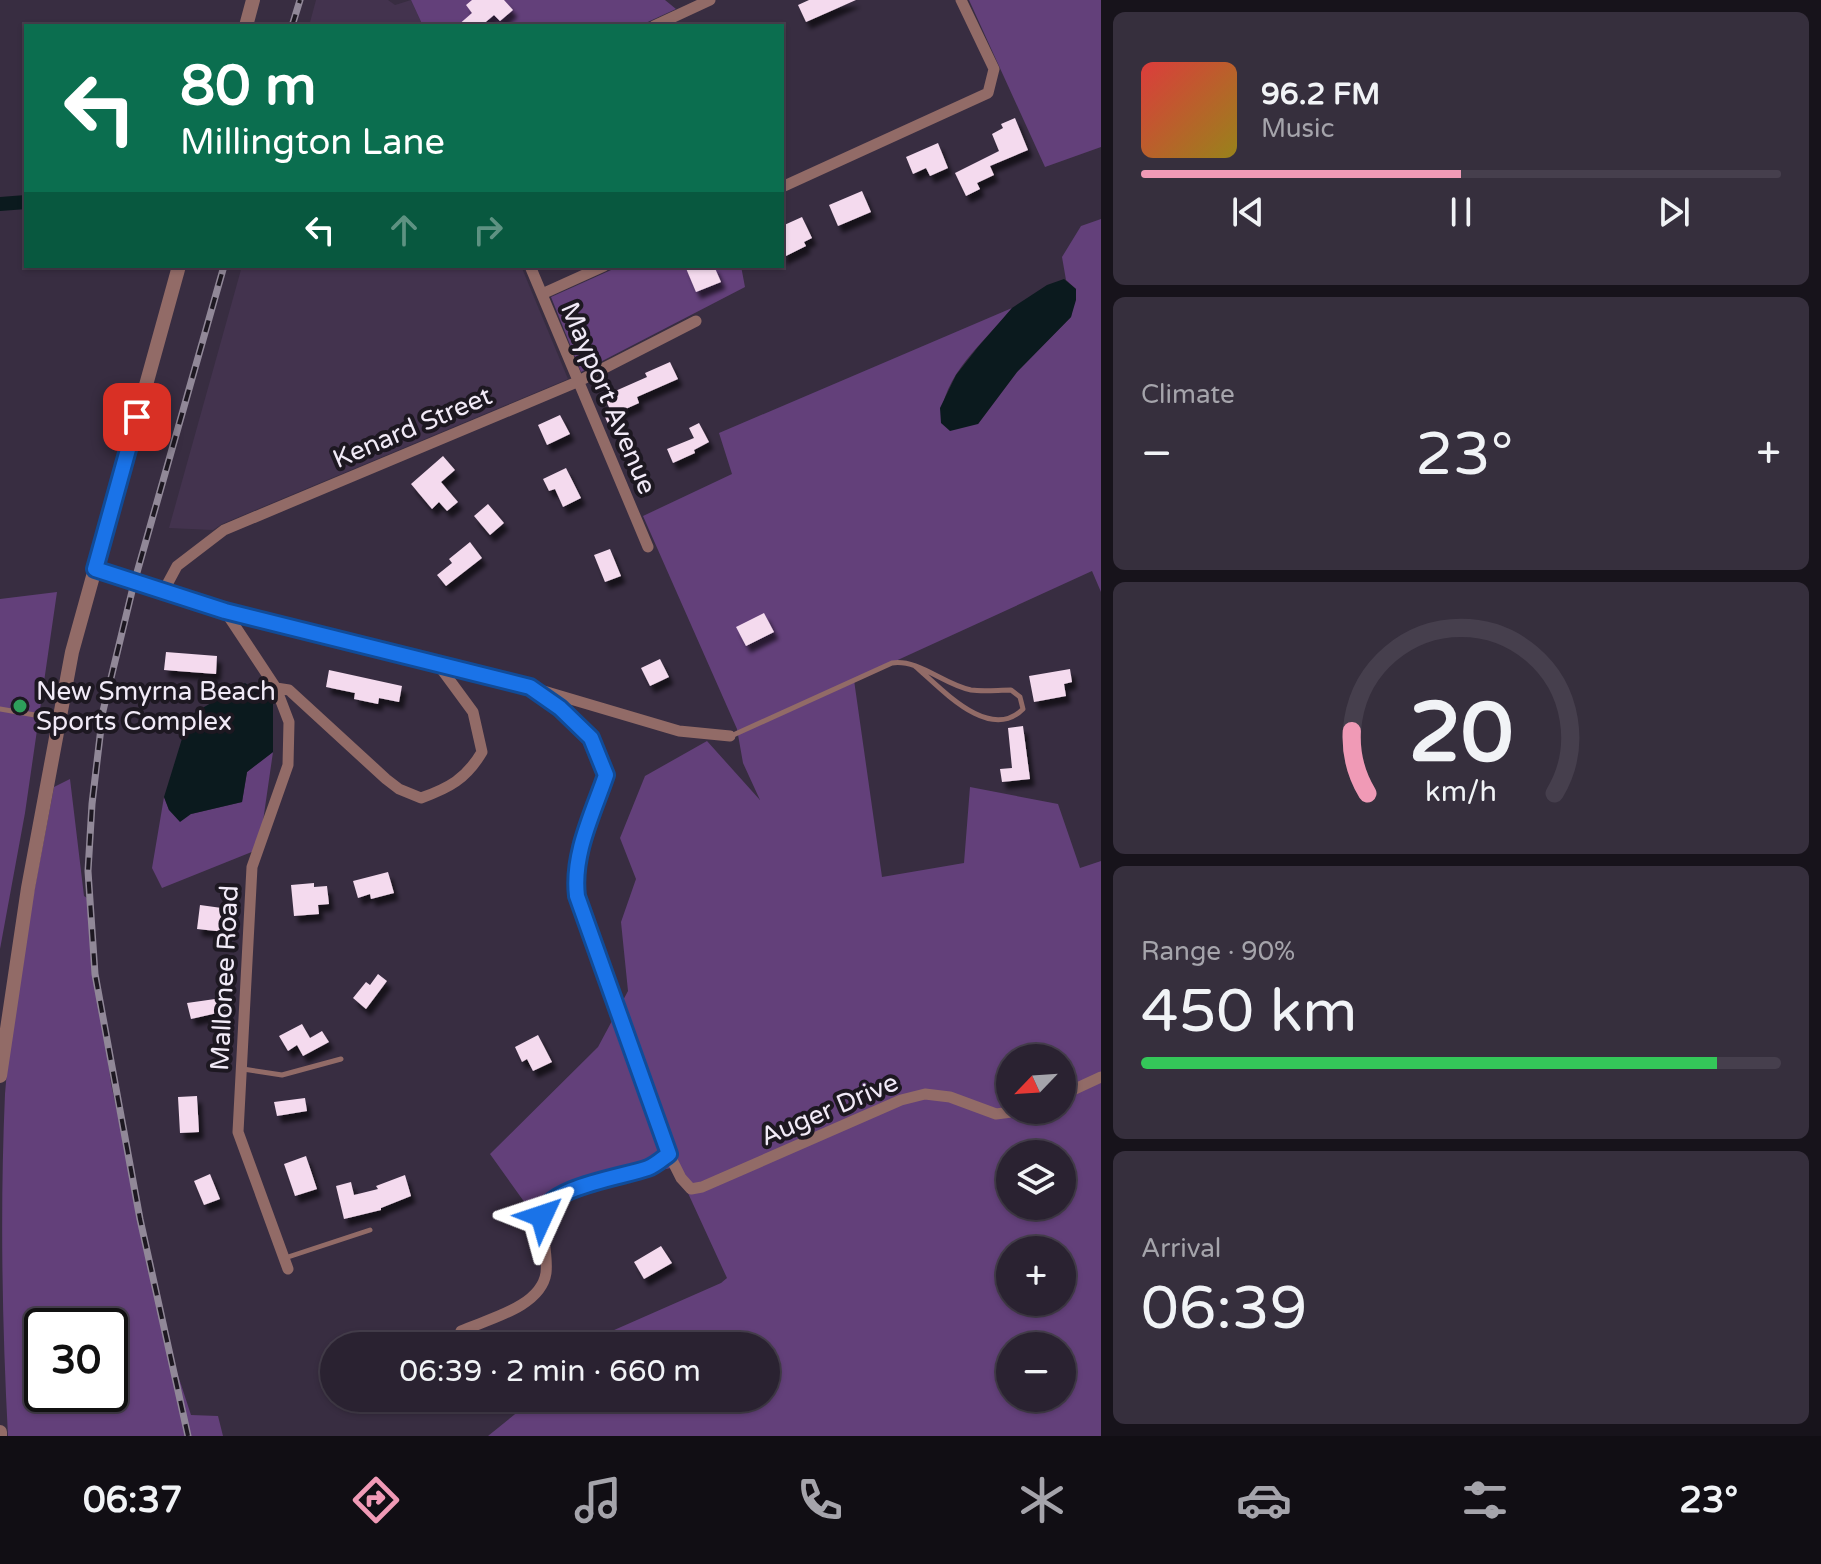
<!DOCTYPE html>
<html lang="en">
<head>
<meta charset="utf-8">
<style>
  :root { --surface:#2a2231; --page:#362f3d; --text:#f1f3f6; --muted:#a5a4ab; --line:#463f4d; --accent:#f09ab6 }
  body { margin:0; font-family:"Varela Round",sans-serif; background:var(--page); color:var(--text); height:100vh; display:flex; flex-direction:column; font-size:30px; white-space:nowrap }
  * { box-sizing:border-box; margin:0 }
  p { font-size:26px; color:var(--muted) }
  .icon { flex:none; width:44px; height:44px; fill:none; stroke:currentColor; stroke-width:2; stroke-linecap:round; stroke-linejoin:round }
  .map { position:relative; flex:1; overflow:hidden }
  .side { display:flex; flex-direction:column; gap:12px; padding:12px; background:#17131b; width:720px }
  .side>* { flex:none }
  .hud { position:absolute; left:24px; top:24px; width:760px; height:244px; border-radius:0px; box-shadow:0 2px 6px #0004,0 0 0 2px var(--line); background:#0b6e4f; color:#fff; overflow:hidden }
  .needle { width:52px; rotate:245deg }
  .fabs { position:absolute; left:996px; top:1044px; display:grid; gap:16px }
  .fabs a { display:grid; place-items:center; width:80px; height:80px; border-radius:50%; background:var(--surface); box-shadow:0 2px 6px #0004,0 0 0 2px var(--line); font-size:40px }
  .speed { position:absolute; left:24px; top:1308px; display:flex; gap:16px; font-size:40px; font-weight:700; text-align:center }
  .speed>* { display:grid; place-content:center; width:104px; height:104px; border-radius:50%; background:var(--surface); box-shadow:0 2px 6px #0004,0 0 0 2px var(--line); line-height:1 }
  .speed .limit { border:4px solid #111; border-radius:12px; background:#fff; color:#111 }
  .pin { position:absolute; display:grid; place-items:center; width:68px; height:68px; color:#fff; margin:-34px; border-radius:16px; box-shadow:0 4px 12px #0006 }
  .me { position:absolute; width:88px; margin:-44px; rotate:48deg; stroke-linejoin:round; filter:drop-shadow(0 0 6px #0008) }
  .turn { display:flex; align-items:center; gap:28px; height:168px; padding:0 24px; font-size:36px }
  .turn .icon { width:104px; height:104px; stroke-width:2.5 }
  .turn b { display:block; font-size:56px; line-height:68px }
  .lanes { display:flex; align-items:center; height:76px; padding:0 24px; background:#0003; justify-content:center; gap:40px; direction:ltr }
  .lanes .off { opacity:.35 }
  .big { font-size:60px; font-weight:600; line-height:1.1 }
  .side .tile { flex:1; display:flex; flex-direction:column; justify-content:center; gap:12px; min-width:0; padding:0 28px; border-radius:12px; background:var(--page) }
  .side .dial { align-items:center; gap:0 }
  .dial svg { height:208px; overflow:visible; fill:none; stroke:var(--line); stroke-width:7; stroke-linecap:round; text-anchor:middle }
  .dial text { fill:var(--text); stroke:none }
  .song { display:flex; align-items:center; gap:24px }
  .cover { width:96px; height:96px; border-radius:12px; background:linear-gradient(135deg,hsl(0 70% 55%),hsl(50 70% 35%)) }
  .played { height:8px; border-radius:4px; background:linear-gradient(90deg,var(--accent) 50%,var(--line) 50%) }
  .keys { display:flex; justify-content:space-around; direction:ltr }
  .heat { display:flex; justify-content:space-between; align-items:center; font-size:44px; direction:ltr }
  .charge { height:12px; border-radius:6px; background:linear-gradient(90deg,#34c759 90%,var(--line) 0) }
  .trip { position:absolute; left:320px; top:1332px; width:460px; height:80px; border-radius:40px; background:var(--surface); box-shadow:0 2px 6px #0004,0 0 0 2px var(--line); font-weight:600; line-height:80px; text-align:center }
  .tab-bar { display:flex; height:128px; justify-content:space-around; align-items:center; background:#110e14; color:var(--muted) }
  .tab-bar .icon { width:56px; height:56px }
  .tab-bar .selected { color:var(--accent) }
  .tab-bar b { font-size:36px; color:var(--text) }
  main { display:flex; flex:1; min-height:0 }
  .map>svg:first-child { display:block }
  .built { fill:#43334e }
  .green { fill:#63407a; fill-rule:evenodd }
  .water { fill:#0b1a1e }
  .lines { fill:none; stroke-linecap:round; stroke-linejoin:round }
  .canal { stroke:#0b1a1e; stroke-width:14 }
  .building { fill:#f4daee; filter:url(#shadow) }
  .service { stroke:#926b67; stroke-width:5 }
  .minor { stroke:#926b67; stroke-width:11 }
  .tertiary { stroke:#926b67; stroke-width:14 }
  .rail-casing { stroke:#918898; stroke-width:7 }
  .rail { stroke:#1d1821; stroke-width:4; stroke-dasharray:12; stroke-linecap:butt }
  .route-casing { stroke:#114b97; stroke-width:20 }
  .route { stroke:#1a73e8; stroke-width:14 }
  .leisure-dot { fill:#2e9e5b; stroke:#1d1821; stroke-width:3 }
  .labels { text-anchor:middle; stroke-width:8; stroke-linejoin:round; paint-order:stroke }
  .street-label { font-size:26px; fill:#f1eaf7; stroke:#1d1821 }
  .poi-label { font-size:26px; fill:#f1eaf7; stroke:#1d1821; text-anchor:start }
</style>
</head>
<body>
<main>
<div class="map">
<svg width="1101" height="1436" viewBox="0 0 1101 1436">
  <defs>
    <filter id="shadow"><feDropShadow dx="4.5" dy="7" stdDeviation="2" flood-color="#0009"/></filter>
  </defs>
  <rect width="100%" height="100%" fill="#382d41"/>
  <path class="built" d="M316,0H388L395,5L411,0L423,26H309Z
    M242,266H521L568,379L222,524L213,530L169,528Z"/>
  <path class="green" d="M411,0H665L676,9L639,26H423Z
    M969,0H1101V147L1045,167Z
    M1101,219V592L1092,571L854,680L882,877L964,863L970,787L1058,804L1080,868L1101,861V1436H488L535,1398H766V1346H589L596,1338L721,1283L727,1278L676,1167L586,1185L535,1217L490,1154L598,1047L628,991L621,922L636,879L620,838L645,776L707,741L760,800L743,763L737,729L643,516L732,474L719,433L1012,308C985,342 940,376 941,423L978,424L1017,372L1071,317L1076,289L1066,280L1062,257L1081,226ZM1010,1058H1062V1110H1010ZM1010,1154H1062V1206H1010ZM1010,1250H1062V1302H1010ZM1010,1346H1062V1398H1010Z
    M620,266H741L745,287L581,372L551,297Z
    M57,592L25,813L0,949V599Z
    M273,752L259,849L162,888L152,868L164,797L169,810L191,814L242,802L247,772Z
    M70,779L84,896L87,898L111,1084L170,1351L191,1415L218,1416L223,1436H8C2,1322 0,1208 5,1094C13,991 35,888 54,787ZM42,1326H110V1394H42Z"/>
  <path class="water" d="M1064,279L1076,289V300L1071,317L1017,372L978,424L950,431L941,423L940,408L956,375L978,347L1012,308L1047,285Z
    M245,683L273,703V752L247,772L242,802L191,814L180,822L169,810L164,797L189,716Z"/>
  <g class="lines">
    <path class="canal" d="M0,204L26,202"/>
  </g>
  <path class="building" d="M472,0H504L513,10L500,21L494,15L481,26H457L472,13L466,5Z
    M809,0H856L806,22L798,5Z
    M1015,118L1028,150L990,166L994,175L977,183L980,189L966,196L955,173L999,151L992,134L1003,128L1001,124Z
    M938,143L948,168L930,176L926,168L913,174L906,157Z
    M862,191L871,212L838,226L829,205Z
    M802,217L812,238L804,242L806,246L782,258V226Z
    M685,266H714L721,282L696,292Z
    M670,362L678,379L637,397L639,403L619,412L623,420L609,426L605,417L612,414L604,396L647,377L645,373Z
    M560,415L570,434L547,445L538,425Z
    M699,423L709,442L694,450L695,453L673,463L667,449L694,438L689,428Z
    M443,456L455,470L441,482L458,502L447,511L439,502L432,509L411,484Z
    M566,468L581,498L563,507L555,489L549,491L543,479Z
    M488,504L504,523L490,535L474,516Z
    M470,542L482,558L446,586L437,575L452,563L449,559Z
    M610,549L621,576L605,582L594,555Z
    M764,613L774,632L746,646L736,627Z
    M166,652L217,656L216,674L164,670Z
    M660,659L669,677L650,686L641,668Z
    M1070,669L1072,682L1064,684L1066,696L1034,702L1029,676Z
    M329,670L402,686L399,702L379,698L378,704L354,699L355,693L326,687Z
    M1023,726L1030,779L1002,782L1000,769L1012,768L1008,728Z
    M388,872L394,893L371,899L370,894L358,898L353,881Z
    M314,883V887L327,886L329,904L318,905L319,914L294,916L291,885Z
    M200,905L229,909L226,932L197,929Z
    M378,974L387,981L366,1009L353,998L366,982L370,985Z
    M222,998L226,1011L191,1019L187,1003Z
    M302,1024L310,1038L322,1031L329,1042L303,1056L297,1045L288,1051L279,1036Z
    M538,1035L552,1062L533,1071L527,1059L522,1062L515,1047Z
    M197,1096L199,1132L180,1133L178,1097Z
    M305,1098L307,1111L277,1116L274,1102Z
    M306,1156L317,1189L295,1196L284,1164Z
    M210,1174L220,1199L204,1205L194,1181Z
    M405,1175L411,1196L381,1208V1210L344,1219L336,1186L351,1182L354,1195L378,1189L376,1186Z
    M661,1246L672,1263L644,1279L634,1262Z"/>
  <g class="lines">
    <path class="service" d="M0,709L58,719
      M731,736L892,663C919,659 944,685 971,690C984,692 998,690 1011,690L1020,697L1023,709C989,743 941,688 915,666
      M243,1069L282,1075L341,1059
      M285,1258L370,1230"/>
    <path class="minor" d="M654,26L710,0
      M782,187L988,93L994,69L961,0
      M530,266L648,547
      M542,294L604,266
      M95,569L225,611L530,687L679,731L730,736
      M163,592L177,566L224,530L577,382L696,321
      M225,611L276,688L289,722L288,765L252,867L238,1132L288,1269
      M530,687L560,708L591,738L606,775C593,813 572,854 577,896L669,1154L681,1178L691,1189L702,1187L901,1100L925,1094L950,1097L996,1114L1028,1110
      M276,688L289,690L386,779L399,789L421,798C449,788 466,779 482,752L473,712L437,663
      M1062,1095L1101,1077
      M461,1331C488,1319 541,1307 546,1273C548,1255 542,1235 542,1216C547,1187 623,1177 648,1168C656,1165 662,1159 669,1154"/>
    <path class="tertiary" d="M246,26L253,0
      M0,1076L28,888L72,652L179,266
      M0,1432V1436"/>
    <defs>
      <path id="rail" d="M292,26L300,0
        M188,1436L140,1219L95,974L88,871L92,804L103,711L134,583L224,266"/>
    </defs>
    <use href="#rail" class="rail-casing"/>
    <use href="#rail" class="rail"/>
  </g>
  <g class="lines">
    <defs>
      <path id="route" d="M137,417L95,569L225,611L530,687L560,708L591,738L606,775C593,813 572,854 577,896L669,1154C662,1159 656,1165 648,1168C623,1177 546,1187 542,1216"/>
    </defs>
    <use href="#route" class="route-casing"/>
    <use href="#route" class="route"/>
  </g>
  <circle class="leisure-dot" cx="20" cy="706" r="8"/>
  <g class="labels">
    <g class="street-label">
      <text transform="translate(609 398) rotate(67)" y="9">Mayport Avenue</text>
      <text transform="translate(412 427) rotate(-23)" y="9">Kenard Street</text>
      <text transform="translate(224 978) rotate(-87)" y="9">Mallonee Road</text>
      <text transform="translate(829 1109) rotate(-23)" y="9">Auger Drive</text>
    </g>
    <g class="poi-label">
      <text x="36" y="700">New Smyrna Beach<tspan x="36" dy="30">Sports Complex</tspan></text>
    </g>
  </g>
</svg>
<div class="fabs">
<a><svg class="needle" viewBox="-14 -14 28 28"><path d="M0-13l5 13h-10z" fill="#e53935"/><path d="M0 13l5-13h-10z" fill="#a5a4ab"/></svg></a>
<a><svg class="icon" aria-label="layers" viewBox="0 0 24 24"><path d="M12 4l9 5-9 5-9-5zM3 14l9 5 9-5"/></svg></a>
<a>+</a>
<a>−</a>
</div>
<div class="speed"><div class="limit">30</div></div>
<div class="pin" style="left:137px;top:417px;background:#d93025"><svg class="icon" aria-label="arrive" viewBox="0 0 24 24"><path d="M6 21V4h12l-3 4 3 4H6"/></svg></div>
<svg class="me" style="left:542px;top:1216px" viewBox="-20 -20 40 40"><path d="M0-17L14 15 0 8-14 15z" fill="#1a73e8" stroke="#fff" stroke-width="4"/></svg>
<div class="trip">06:39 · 2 min · 660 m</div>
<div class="hud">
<div class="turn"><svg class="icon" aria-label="left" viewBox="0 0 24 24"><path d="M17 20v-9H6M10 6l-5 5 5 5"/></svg><div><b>80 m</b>Millington Lane</div></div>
<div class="lanes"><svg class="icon" aria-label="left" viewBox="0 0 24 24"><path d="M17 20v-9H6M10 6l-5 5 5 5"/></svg><svg class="icon off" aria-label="ahead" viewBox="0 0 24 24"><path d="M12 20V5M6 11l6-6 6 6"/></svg><svg class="icon off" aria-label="right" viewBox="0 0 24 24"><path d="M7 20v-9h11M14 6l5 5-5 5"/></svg></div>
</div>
</div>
<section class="side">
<div class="tile">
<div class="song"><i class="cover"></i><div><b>96.2 FM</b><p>Music</p></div></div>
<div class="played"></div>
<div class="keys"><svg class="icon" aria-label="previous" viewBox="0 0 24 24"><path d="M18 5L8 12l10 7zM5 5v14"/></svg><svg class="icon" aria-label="pause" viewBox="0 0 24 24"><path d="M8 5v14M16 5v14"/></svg><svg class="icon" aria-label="next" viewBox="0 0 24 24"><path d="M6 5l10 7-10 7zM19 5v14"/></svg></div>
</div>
<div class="tile"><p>Climate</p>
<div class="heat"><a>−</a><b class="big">23°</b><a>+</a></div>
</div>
<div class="tile dial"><svg viewBox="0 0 100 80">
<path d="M14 69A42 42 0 1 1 86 69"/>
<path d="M14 69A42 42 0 0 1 8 45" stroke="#f09ab6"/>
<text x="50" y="56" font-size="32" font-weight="700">20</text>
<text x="50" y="72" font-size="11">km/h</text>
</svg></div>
<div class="tile"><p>Range · 90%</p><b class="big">450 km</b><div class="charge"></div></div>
<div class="tile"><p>Arrival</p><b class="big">06:39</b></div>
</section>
</main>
<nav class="tab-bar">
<b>06:37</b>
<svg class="icon selected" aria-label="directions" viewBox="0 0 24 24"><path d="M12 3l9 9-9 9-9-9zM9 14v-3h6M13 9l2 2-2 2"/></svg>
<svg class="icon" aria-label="music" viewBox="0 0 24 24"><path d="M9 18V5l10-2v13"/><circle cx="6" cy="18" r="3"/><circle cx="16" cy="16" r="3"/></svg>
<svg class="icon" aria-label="phone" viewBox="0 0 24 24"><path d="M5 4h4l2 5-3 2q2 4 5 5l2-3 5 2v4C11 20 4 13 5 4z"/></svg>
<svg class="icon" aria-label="climate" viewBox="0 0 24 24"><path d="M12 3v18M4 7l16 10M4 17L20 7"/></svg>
<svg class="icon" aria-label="car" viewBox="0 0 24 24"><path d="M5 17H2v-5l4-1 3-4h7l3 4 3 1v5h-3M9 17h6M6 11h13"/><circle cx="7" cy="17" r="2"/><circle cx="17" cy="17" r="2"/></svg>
<svg class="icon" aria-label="filters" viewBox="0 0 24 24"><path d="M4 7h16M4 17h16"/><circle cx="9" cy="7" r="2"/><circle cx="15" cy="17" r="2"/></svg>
<b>23°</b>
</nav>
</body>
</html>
